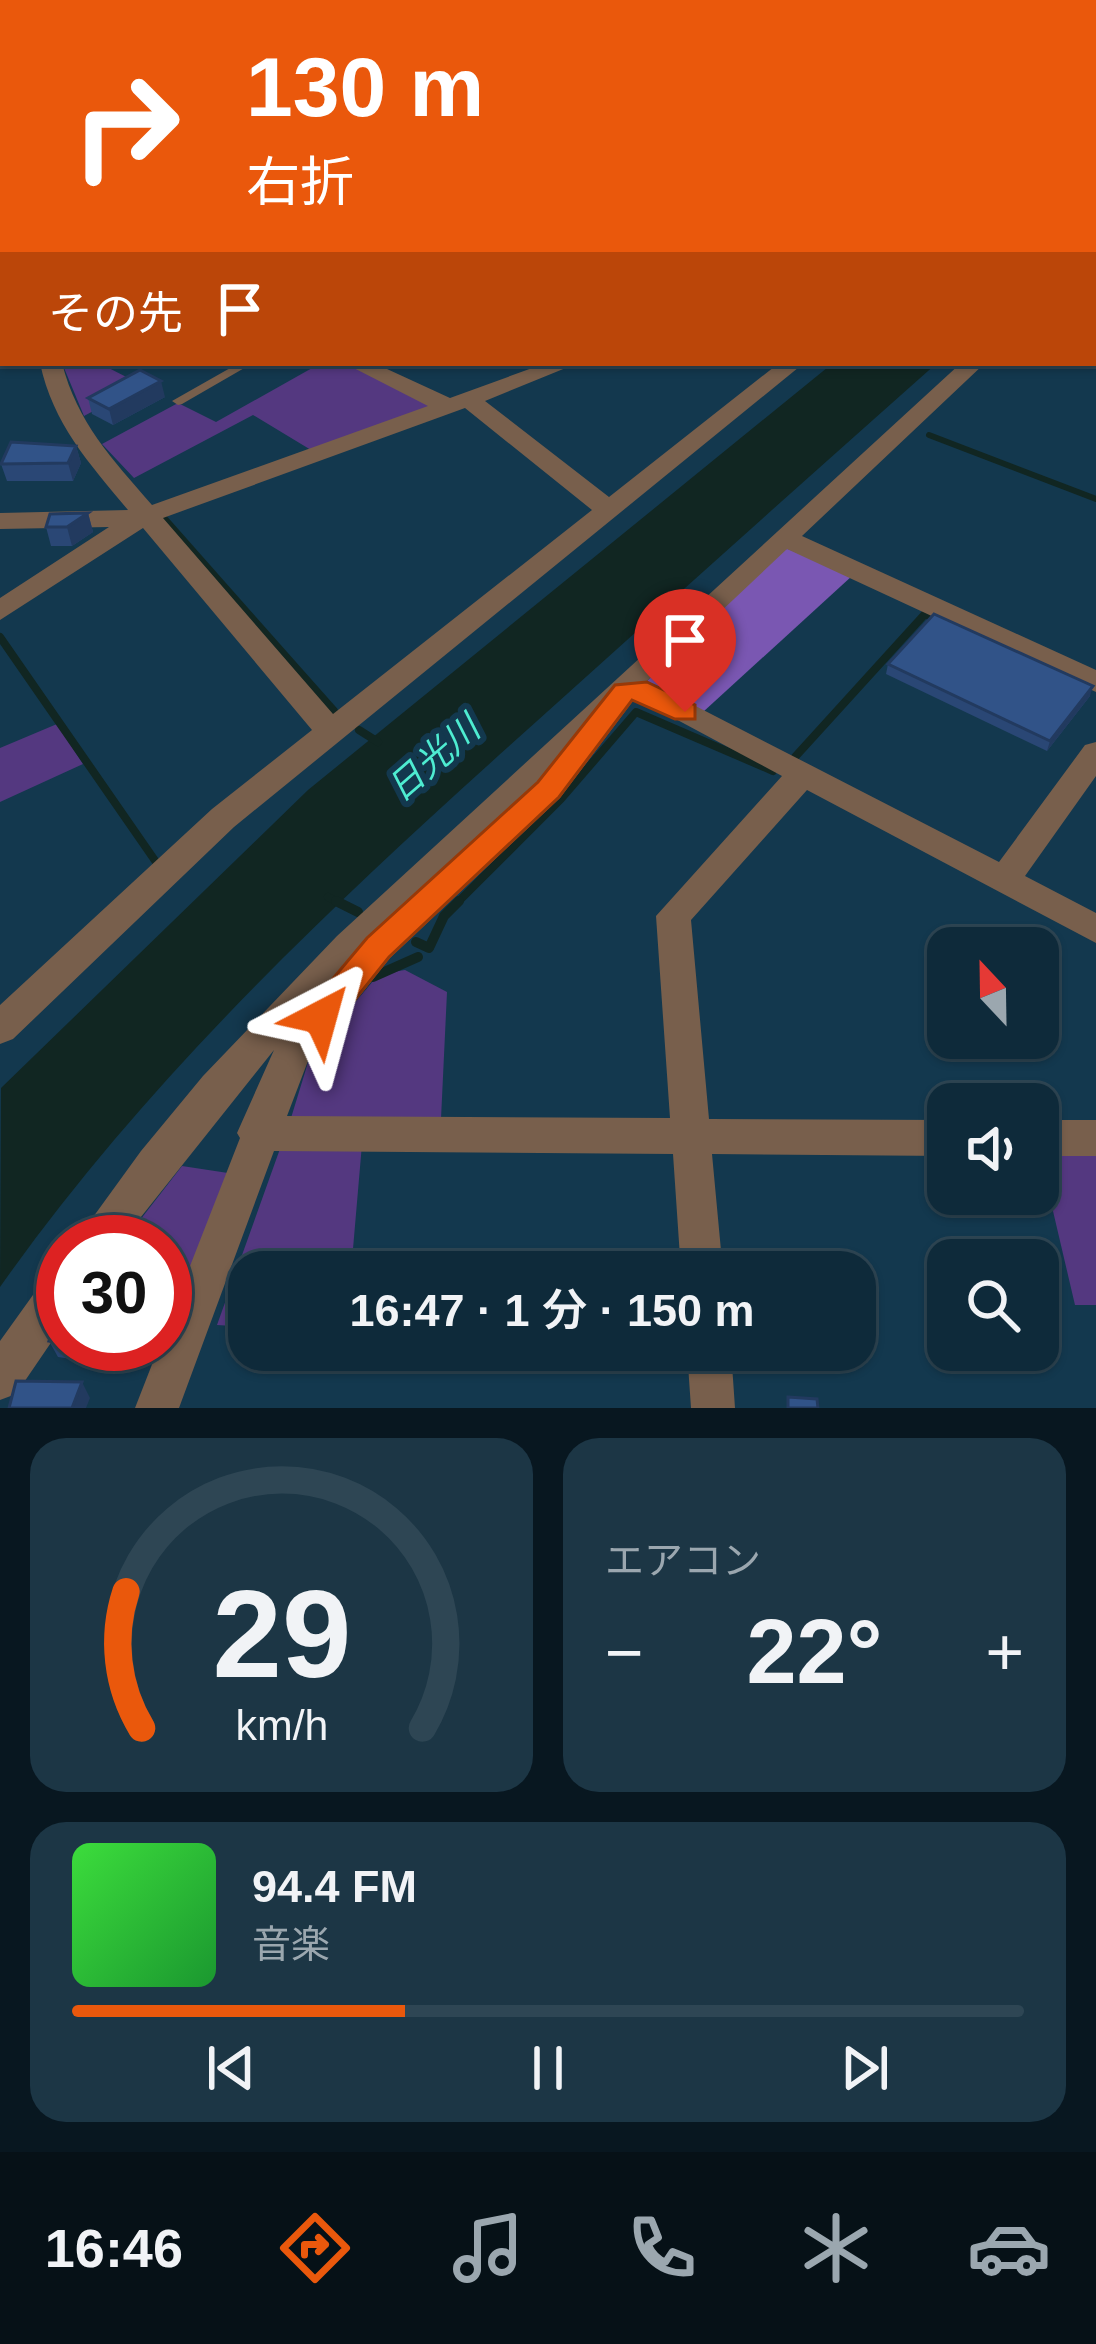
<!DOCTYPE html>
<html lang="ja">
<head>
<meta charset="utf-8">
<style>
  :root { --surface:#0e2a3a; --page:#1c3645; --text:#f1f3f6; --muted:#9ba7af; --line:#2e4654; --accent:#ea580c }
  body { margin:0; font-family:Helvetica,"Noto Sans JP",sans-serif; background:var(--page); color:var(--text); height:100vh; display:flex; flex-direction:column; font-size:45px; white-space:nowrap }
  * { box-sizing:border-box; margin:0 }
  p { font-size:39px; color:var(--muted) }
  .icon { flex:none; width:66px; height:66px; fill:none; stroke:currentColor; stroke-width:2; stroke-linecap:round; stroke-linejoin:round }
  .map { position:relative; height:1408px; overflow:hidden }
  .side { display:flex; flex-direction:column; gap:30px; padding:30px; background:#081720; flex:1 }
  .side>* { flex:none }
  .banner { position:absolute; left:0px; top:0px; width:1098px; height:366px; box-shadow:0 3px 9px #0004,0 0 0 3px var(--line); background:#ea580c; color:#fff; overflow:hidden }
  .needle { width:78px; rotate:338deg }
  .controls { position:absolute; left:927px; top:927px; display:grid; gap:24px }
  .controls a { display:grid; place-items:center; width:132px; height:132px; border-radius:24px; background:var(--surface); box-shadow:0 3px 9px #0004,0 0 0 3px var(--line); font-size:60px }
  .speed { position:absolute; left:36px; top:1215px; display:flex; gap:24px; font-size:60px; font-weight:700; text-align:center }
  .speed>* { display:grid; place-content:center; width:156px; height:156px; border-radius:50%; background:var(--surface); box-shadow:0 3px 9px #0004,0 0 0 3px var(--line); line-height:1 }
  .speed .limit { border:18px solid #d22; background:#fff; color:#111 }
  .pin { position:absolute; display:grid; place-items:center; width:102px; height:102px; color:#fff; margin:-123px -51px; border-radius:50% 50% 50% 0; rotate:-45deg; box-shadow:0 0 12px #0007 }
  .pin .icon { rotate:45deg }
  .me { position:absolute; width:132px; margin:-66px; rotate:39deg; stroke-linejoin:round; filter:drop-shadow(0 0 9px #0008) }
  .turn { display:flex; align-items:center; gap:42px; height:252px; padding:0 48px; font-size:54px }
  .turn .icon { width:156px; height:156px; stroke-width:2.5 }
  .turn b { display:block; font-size:84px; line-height:102px }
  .then { display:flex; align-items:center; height:114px; padding:0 48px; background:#0003; gap:24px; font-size:45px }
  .big { font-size:90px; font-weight:600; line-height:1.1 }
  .side .tile { flex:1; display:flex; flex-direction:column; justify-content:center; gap:18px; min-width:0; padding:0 42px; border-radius:36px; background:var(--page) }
  .side .dial { align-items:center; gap:0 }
  .dial svg { height:312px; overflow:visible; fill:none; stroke:var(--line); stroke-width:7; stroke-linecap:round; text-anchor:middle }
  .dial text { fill:var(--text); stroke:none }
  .song { display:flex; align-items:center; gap:36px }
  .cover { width:144px; height:144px; border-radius:18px; background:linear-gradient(135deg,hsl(120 70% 55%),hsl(130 70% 35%)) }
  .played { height:12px; border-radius:6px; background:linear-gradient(90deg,var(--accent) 35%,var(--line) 35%) }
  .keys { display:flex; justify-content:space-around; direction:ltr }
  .heat { display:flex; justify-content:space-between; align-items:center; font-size:66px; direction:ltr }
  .side .tiles { flex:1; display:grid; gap:30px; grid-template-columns:1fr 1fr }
  .tile:last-child { grid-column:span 2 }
  .trip { position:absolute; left:228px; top:1251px; width:648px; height:120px; border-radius:36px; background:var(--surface); box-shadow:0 3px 9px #0004,0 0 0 3px var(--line); font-weight:600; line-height:120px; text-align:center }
  .dock { display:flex; height:192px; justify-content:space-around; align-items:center; background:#061117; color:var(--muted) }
  .dock .icon { width:84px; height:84px }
  .dock .selected { color:var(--accent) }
  .dock b { font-size:54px; color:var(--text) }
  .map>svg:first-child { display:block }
  .green { fill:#543880 }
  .forest { fill:#7a57b2 }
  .water { fill:#112622 }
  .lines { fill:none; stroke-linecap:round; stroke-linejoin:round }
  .stream-far3 { stroke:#112622; stroke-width:4.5 }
  .stream-far2 { stroke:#112622; stroke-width:6 }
  .stream-far1 { stroke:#112622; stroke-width:8 }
  .stream { stroke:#112622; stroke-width:10 }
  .service { fill:#785f4c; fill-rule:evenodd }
  .minor { fill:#785f4c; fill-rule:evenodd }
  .wall { fill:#2a4775 }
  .shaded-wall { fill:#223a5f }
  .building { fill:#315388; stroke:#223a5f; stroke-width:3 }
  .route { fill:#ea580c; stroke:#983908; stroke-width:3 }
  .labels { text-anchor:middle; stroke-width:12; stroke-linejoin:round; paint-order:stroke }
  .water-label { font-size:36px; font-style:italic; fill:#4eecd1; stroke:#13384e }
</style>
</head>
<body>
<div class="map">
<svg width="1096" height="1408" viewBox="0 0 1096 1408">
  <rect width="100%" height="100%" fill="#13384e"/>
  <path class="green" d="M62,363H99L142,385L84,416Z
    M321,363H346L435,405L316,453L253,415L134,478L102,444L178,403L216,422Z
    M57,724L83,764L0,802V748Z
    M405,970L447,992L441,1119L291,1118L310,1056L379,974Z
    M362,1144L351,1272H249V1327L217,1325L281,1146Z
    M1038,1147H1096V1305H1075Z
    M182,1166L228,1173L175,1313L165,1312V1242H123Z"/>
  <path class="forest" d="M788,549L852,576L703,712L646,682L774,550Z"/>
  <path class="water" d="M833,363H937C803,482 670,601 537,721C342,896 152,1072 0,1287L1,1088L308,790Z"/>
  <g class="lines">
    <path class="stream-far3" d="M0,46L3,42"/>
    <path class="stream-far2" d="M929,435L1096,499"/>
    <path class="stream-far1" d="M163,518L334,711
      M0,637L156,862
      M359,730L378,742
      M795,757L925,614L941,622
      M328,897L342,904
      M456,904L561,799L636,712L773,771"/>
    <path class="stream" d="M336,901L358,912
      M416,942L429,948L444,916L459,901
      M373,977L418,957"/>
    <path class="service" d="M402,0H410L409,3H401Z
      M239,363H253L182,404L178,405L172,401Z"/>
    <path class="minor" d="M129,0H145L127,3Z
      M583,0H599L600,3H584Z
      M940,0H956L957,3H941Z
      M0,55H3V65H0Z
      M1095,63H1096V73H1095Z
      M1096,114V125H1095V114Z
      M0,209H3V221H0Z
      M3,236V249L0,250V237Z
      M1096,244V257H1095V244Z
      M1095,350H1096V365L1089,363H1095Z
      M40,363H62C77,422 112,459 152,505L428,406L344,363H374L450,398L546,363H578L485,401L609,497L779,363H804L234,827L13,1039L0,1044V1005L212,809L312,730L143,528L0,620V598L109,527L0,529V513L128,510C89,463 53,424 40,363ZM465,408L592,510L333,714L163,518Z
      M961,363H985L802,536L1096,670V692L787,549L647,681L999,862L1085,745L1096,742V776L1025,876L1096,913V943L807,790L691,920L709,1119L948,1120V1156L712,1154L723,1272H681L673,1154L274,1151L179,1408H135L160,1344H165V1330L240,1138L237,1133L274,1050L121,1242H75L141,1151L203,1076L337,936ZM633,701H642L782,776L656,916L670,1118L287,1116L308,1061L390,958L560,798Z
      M1038,1120H1096V1156H1038Z
      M63,1268V1325L16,1394L0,1400V1341L48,1274Z
      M687,1350H731L735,1408H691Z"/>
  </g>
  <path class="wall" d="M412,0H587L588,3H414Z
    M662,0L729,1L728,3H662Z
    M165,397L113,425L92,414L88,398Z
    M76,446L81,463L73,481H7L1,464Z
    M88,513L93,532L72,546H51L46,527Z
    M888,664L1090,696L1047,751L886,674Z
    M49,1341L63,1344H158L150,1358L136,1356L132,1368L58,1357Z"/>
  <path class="shaded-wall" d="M3,291V313L0,318V296Z
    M161,381L165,397L113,425L109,409Z
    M76,446L81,463L73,481L68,463Z
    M88,513L93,532L72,546L67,527Z
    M1093,686L1090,696L1047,751L1050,741Z
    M127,1344H130L136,1356L132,1368L124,1352Z
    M144,1344H158L150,1358Z
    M82,1382L90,1398L86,1408H72Z"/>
  <path class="building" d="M251,0H395L394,3H248Z
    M498,0H587L588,3H499Z
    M662,0H695L694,3H662Z
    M766,0H904L905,3H767Z
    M964,0H1096V1H1094V3H965Z
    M0,246H3V291L0,296Z
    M140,370L161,381L109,409L88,398Z
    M11,442L76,446L68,463L1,464Z
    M88,513L67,527H46L50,514Z
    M934,614L1093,686L1050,741L888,664Z
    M63,1305V1343L49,1341Z
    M68,1344H127L124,1352Z
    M16,1381L82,1382L72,1408H9Z
    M788,1397L817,1399L818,1408H788Z"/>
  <path class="route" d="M647,682L695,705V719H675L632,700L559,797L389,957L333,1027H309L304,1017L309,1007L367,938L538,782L615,685Z"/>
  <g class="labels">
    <g class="water-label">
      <text transform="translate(433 758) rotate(-41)" y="13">日光川</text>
    </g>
  </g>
</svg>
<div class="controls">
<a><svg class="needle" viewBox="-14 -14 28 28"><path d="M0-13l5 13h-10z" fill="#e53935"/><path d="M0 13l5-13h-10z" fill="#9ba7af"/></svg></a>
<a><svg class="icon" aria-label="sound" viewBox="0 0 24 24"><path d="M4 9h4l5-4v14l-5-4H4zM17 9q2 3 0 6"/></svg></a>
<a><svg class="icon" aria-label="search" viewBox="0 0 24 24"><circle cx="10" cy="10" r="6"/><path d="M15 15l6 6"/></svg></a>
</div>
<div class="speed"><div class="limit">30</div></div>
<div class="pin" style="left:685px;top:712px;background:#d93025"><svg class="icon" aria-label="arrive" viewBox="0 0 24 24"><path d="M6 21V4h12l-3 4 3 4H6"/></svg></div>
<svg class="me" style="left:321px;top:1017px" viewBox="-20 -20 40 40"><path d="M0-17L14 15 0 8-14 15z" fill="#ea580c" stroke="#fff" stroke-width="4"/></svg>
<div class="trip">16:47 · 1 分 · 150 m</div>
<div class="banner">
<div class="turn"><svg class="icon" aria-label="right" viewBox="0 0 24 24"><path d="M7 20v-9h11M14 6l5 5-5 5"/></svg><div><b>130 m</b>右折</div></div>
<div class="then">その先<svg class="icon" aria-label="arrive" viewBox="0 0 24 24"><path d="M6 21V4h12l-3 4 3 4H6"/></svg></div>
</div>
</div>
<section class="side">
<div class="tiles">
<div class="tile dial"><svg viewBox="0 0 100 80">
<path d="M14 69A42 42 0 1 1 86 69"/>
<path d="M14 69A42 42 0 0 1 10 34" stroke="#ea580c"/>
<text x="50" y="56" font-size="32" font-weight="700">29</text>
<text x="50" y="72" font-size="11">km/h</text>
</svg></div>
<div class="tile"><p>エアコン</p>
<div class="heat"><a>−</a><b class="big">22°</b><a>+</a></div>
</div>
<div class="tile">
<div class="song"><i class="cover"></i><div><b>94.4 FM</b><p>音楽</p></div></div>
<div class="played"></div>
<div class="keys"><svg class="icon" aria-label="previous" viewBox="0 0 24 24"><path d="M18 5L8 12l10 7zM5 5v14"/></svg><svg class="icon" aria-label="pause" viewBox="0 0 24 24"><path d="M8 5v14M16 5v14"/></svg><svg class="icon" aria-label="next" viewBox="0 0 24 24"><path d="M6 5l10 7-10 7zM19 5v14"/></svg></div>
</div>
</div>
</section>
<nav class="dock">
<b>16:46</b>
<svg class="icon selected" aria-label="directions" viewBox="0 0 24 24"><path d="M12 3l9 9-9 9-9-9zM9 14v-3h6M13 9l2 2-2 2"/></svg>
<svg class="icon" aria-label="music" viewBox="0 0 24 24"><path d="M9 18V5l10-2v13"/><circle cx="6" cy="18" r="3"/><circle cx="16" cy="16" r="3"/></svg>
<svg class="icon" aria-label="phone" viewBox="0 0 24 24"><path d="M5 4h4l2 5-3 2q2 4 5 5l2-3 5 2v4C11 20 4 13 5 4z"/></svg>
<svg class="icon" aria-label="climate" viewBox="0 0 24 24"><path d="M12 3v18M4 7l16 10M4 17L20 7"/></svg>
<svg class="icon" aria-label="car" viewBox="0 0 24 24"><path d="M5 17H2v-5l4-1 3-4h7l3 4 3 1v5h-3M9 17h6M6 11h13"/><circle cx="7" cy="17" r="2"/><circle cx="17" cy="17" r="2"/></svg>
</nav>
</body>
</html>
